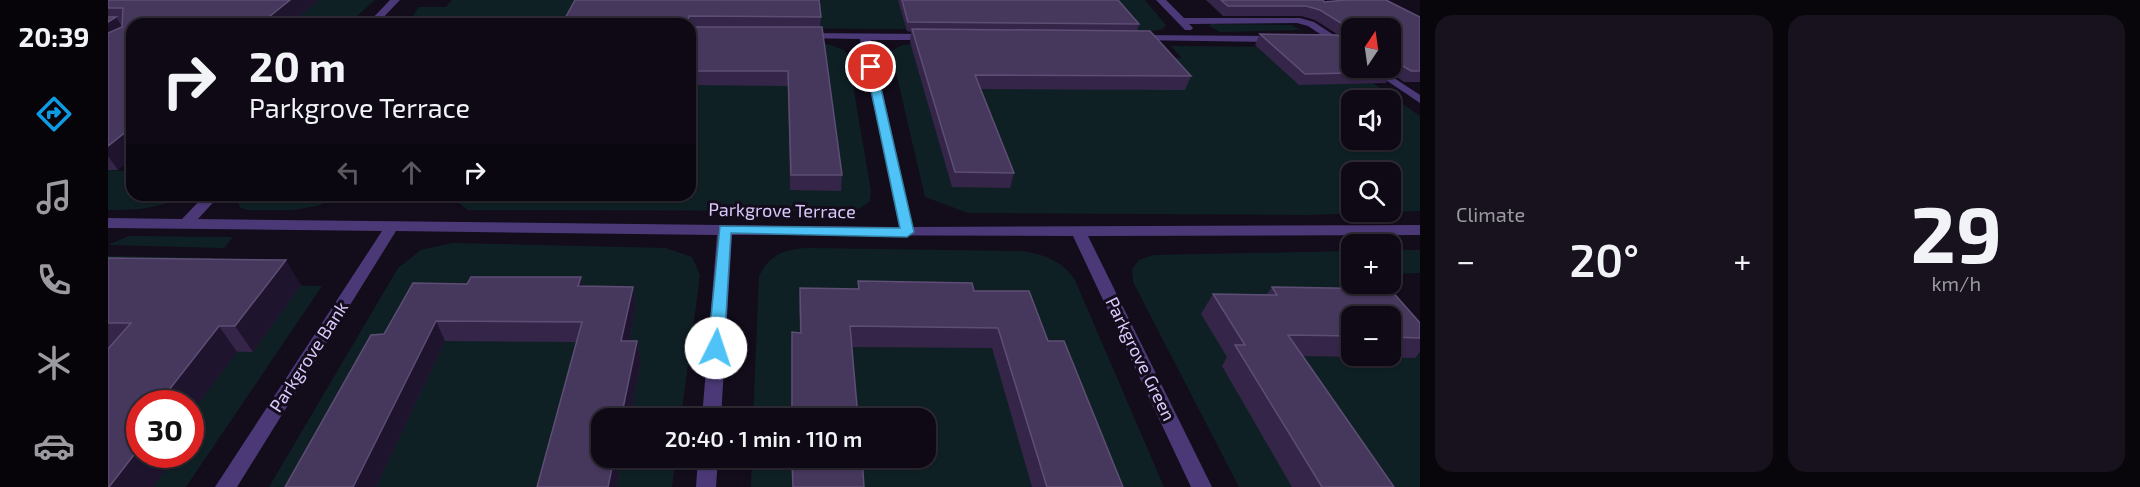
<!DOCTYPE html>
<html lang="en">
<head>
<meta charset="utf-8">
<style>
  :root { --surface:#0e0914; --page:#17121d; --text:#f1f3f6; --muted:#9b9aa0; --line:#2e2a34; --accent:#0d9be4 }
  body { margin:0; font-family:"Exo 2",sans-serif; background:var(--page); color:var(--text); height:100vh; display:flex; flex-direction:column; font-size:22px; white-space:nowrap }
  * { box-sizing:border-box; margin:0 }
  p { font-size:20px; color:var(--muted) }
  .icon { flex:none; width:33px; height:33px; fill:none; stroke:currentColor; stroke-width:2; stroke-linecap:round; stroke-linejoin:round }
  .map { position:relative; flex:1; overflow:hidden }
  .details { display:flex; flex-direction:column; gap:15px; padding:15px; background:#08050b; width:720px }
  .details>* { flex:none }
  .hud { position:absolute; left:18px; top:18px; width:570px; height:183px; border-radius:18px; box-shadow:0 2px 4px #0004,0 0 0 2px var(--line); background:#0e0914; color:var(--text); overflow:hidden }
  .needle { width:39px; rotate:13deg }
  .tools { position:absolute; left:1233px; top:18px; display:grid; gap:12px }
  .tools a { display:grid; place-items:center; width:60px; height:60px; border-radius:12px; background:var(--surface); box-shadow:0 2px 4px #0004,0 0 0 2px var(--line); font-size:30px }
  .speed { position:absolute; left:18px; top:390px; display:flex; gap:12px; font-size:30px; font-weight:700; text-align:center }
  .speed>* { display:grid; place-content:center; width:78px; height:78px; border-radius:50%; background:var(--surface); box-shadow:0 2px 4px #0004,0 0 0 2px var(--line); line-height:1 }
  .speed .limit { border:9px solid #d22; background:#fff; color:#111 }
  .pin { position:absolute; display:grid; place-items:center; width:51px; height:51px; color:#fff; margin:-26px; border:3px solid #fff; border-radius:50%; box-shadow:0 2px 6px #0007 }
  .me { position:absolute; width:66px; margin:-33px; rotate:4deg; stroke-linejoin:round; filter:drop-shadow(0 0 4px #0008) }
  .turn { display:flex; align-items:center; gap:21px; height:126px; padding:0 24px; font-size:27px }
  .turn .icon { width:78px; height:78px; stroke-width:2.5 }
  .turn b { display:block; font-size:42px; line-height:51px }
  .lanes { display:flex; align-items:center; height:57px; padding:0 24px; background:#0003; justify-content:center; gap:30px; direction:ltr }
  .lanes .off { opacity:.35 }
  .big { font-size:45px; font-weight:600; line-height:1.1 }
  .details .tile { flex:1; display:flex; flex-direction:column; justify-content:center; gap:9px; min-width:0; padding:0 21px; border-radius:18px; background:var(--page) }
  .details .dial { align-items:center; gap:0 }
  .dial b { font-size:78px; line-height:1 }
  .heat { display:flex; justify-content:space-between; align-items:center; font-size:33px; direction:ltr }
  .details .tiles { flex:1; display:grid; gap:15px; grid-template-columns:repeat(2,1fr) }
  .trip { position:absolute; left:483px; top:408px; width:345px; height:60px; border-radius:18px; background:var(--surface); box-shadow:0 2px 4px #0004,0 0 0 2px var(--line); font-weight:600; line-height:60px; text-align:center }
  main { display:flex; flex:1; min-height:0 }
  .dock { display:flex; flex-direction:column; width:108px; justify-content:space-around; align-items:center; background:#060408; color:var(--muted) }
  .dock .icon { width:42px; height:42px }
  .dock .current { color:var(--accent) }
  .dock b { font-size:27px; color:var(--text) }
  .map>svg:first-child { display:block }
  .green { fill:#0f2024; fill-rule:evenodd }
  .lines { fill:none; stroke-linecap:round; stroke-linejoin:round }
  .street { fill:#4b3977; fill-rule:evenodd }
  .wall { fill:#352549; fill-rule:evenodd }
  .shaded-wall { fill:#1f142e }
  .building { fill:#46375c; stroke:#5e4e75; stroke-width:1.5 }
  .route { fill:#4fc3f7; stroke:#337fa1; stroke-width:1.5 }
  .labels { text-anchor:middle; stroke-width:6; stroke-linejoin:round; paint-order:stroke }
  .street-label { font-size:18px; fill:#dbc9fc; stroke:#120c1b }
</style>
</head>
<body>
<main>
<nav class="dock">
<b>20:39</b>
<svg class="icon current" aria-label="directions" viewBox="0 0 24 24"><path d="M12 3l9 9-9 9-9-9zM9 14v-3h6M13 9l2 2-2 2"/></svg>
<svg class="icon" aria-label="music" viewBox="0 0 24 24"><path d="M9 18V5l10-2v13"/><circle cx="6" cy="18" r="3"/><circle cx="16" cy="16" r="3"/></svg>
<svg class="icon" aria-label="phone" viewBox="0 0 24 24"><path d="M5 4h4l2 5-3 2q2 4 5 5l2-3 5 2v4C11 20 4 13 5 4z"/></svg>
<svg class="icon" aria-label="climate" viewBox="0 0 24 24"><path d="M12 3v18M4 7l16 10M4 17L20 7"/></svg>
<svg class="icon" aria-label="car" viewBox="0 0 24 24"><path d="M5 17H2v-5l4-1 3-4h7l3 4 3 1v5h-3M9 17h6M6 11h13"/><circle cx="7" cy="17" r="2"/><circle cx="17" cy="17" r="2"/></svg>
</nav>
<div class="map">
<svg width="1312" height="487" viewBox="0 0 1312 487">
  <rect width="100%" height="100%" fill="#120c1b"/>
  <path class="green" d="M0,0H267L249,16L226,24L0,21Z
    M344,0H1037L1058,25L1055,29L1038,32L582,27V24H312L302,20L311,7H338Z
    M1103,24L1183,25L1193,30L1112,32L1101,26Z
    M582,42L719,44L736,50L740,56L763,191L762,201L751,209L734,211L360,210L347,200L230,198L209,206L185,210H140L133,208L129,202L134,195H582Z
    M804,44L1074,58L1063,46L1182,47L1228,57L1312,116V211L1201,215L860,213L817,197L783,51L794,45ZM1244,100H1282V140H1244ZM1244,172H1282V212H1244Z
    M24,168V195H73C51,210 25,210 0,210V170L20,171Z
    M21,236L125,237L116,248L0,245Z
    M344,243L558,248L584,257L592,275L573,418H494V458H568L564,487H161L290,268L313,250Z
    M700,248L915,251C937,255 955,261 967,280L1056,487H643L644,458H818V418H645L651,276C662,254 677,249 700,248Z
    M1283,250H1312V273L1283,274Z
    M1243,251L1244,284H1256L1308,341H1312V487H1131L1025,282L1024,269L1031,260L1045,255ZM1244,316H1282V356H1244Z
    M0,256L104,258L81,283L214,286L78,487H0ZM32,404H82V454H32Z"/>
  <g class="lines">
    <path class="street" d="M282,0H292L269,24H259Z
      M1048,0H1058L1076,18H1192L1206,22L1244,47V55L1200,26L1189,23L1081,24L1085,28L1083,30H1077Z
      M696,33L822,34L827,37L822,40H763L805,227L1312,225V235L980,236L1104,487H1083L965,236L624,235L613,418H594L609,235L288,231L129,487H107L274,231L0,228V218L74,219L97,195H112L90,219L791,227L752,39L692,38V34Z
      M1029,35L1170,36L1175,39L1170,42L1025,40V36Z
      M1260,68H1271L1312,95V103Z
      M590,458H610L608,487H588Z"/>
  </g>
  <path class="wall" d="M2,0H211L182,24H24L10,170H0V1Z
    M467,0L713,17L712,27L734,175L733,191L682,190L680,86L582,85V24H454Z
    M790,0H1010L1031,24L1029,31L1083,76L1077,90L873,89L906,173L902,188L844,187L802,42L803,32L799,31Z
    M1098,0H1215L1216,2L1312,17V82H1296L1283,73L1278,83L1191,85L1147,45L1152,34L1232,36L1207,20L1193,16H1115ZM1244,28H1282V68H1244Z
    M0,258L193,285L145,352L0,348Z
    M363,277H473L475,286L525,287L528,307L521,341H529L533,361L522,418H494V458H514L509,487H429L469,342L337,341L268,487H177L263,335L276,334L305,283L359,284Z
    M750,281L866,291L940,341L1015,487H924L884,348L744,347L750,418H683L684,332L692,333L691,308L692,288L750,289Z
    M1164,287L1312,323V352L1307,358L1195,356L1286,487H1184L1114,366L1119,357L1093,314L1105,294H1159ZM1244,316H1282V356H1244Z
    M683,458H754L756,487H684Z"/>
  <path class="shaded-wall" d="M182,0H211L182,24H152Z
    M8,17L19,35L0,46V22Z
    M24,127V159L10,170L0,156V146Z
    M178,260L193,285L145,352L127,326Z
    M473,277L478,298L470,286Z
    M525,287L528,307L517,361L513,341Z
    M328,321L337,341L268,487H245Z
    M111,326L129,352L82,415V404H50Z
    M529,341L533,361L522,418H513Z
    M32,447V454H69L45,487H1Z
    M506,458H514L509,487H500Z"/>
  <path class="building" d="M2,0H182L152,24H24V127L0,146V33L14,27L15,8H0V1Z
    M467,0H711L713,17L581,16L579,24H454Z
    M794,0H1010L1031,24L800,22Z
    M1113,0H1215L1216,2L1238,0H1278L1312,17V71H1303L1282,58V28H1244V30L1212,10L1198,6H1120Z
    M0,17H8L0,22Z
    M582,27H714L734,175H683L680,71H582Z
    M804,29L1042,31L1083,76L867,75L906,173L847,172Z
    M1152,34L1229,35L1244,43V68H1278L1284,72L1197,74Z
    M0,258L178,260L127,326H111L50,404H32V447L1,487H0V349L23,323H0Z
    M363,277H473L470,286L525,287L513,341H529L513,418H494V458H506L500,487H429L474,322L328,321L245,487H177L263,335L276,334L305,283L359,284Z
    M750,281L864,283L866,291H921L940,341H956L1015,487H939L890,328L742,326L750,418H684V332L693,333L692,288L751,289Z
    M1164,287L1282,289L1312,323V338L1282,337V316H1244V336L1180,335L1286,487H1214L1127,345H1137L1105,294L1169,295Z
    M684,458H754L756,487H685Z"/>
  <path class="route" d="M763,64L768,67L806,232L799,237L623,233L616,348L613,353H602L600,348L612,226L792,228L758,67Z"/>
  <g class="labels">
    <g class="street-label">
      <text transform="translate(674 211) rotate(1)" y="6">Parkgrove Terrace</text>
      <text transform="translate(201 357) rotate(-57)" y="6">Parkgrove Bank</text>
      <text transform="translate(1032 359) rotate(64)" y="6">Parkgrove Green</text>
    </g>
  </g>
</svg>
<div class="tools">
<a><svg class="needle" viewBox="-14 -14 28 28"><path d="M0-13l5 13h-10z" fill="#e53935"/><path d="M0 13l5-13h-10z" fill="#9b9aa0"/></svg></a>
<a><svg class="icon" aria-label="sound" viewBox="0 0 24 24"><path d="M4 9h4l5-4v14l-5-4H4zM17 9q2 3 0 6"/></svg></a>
<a><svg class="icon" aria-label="search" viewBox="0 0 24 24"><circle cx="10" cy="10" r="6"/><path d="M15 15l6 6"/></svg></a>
<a>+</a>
<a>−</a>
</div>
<div class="speed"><div class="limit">30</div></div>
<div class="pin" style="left:763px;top:67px;background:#d93025"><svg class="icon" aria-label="arrive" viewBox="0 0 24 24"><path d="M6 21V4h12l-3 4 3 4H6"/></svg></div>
<svg class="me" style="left:608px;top:348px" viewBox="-20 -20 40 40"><circle r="19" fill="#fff"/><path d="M0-13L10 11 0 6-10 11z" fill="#4fc3f7"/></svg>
<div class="trip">20:40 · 1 min · 110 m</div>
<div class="hud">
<div class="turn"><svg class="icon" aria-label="right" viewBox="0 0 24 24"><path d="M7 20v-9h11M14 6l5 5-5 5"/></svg><div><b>20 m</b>Parkgrove Terrace</div></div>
<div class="lanes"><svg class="icon off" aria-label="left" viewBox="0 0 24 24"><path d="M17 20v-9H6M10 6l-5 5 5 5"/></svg><svg class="icon off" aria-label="ahead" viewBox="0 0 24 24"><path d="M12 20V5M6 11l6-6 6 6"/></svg><svg class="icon" aria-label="right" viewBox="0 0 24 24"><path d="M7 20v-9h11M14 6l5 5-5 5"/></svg></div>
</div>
</div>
<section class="details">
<div class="tiles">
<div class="tile"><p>Climate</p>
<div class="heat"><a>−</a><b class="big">20°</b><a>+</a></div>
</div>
<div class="tile dial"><b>29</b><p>km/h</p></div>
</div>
</section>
</main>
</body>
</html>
